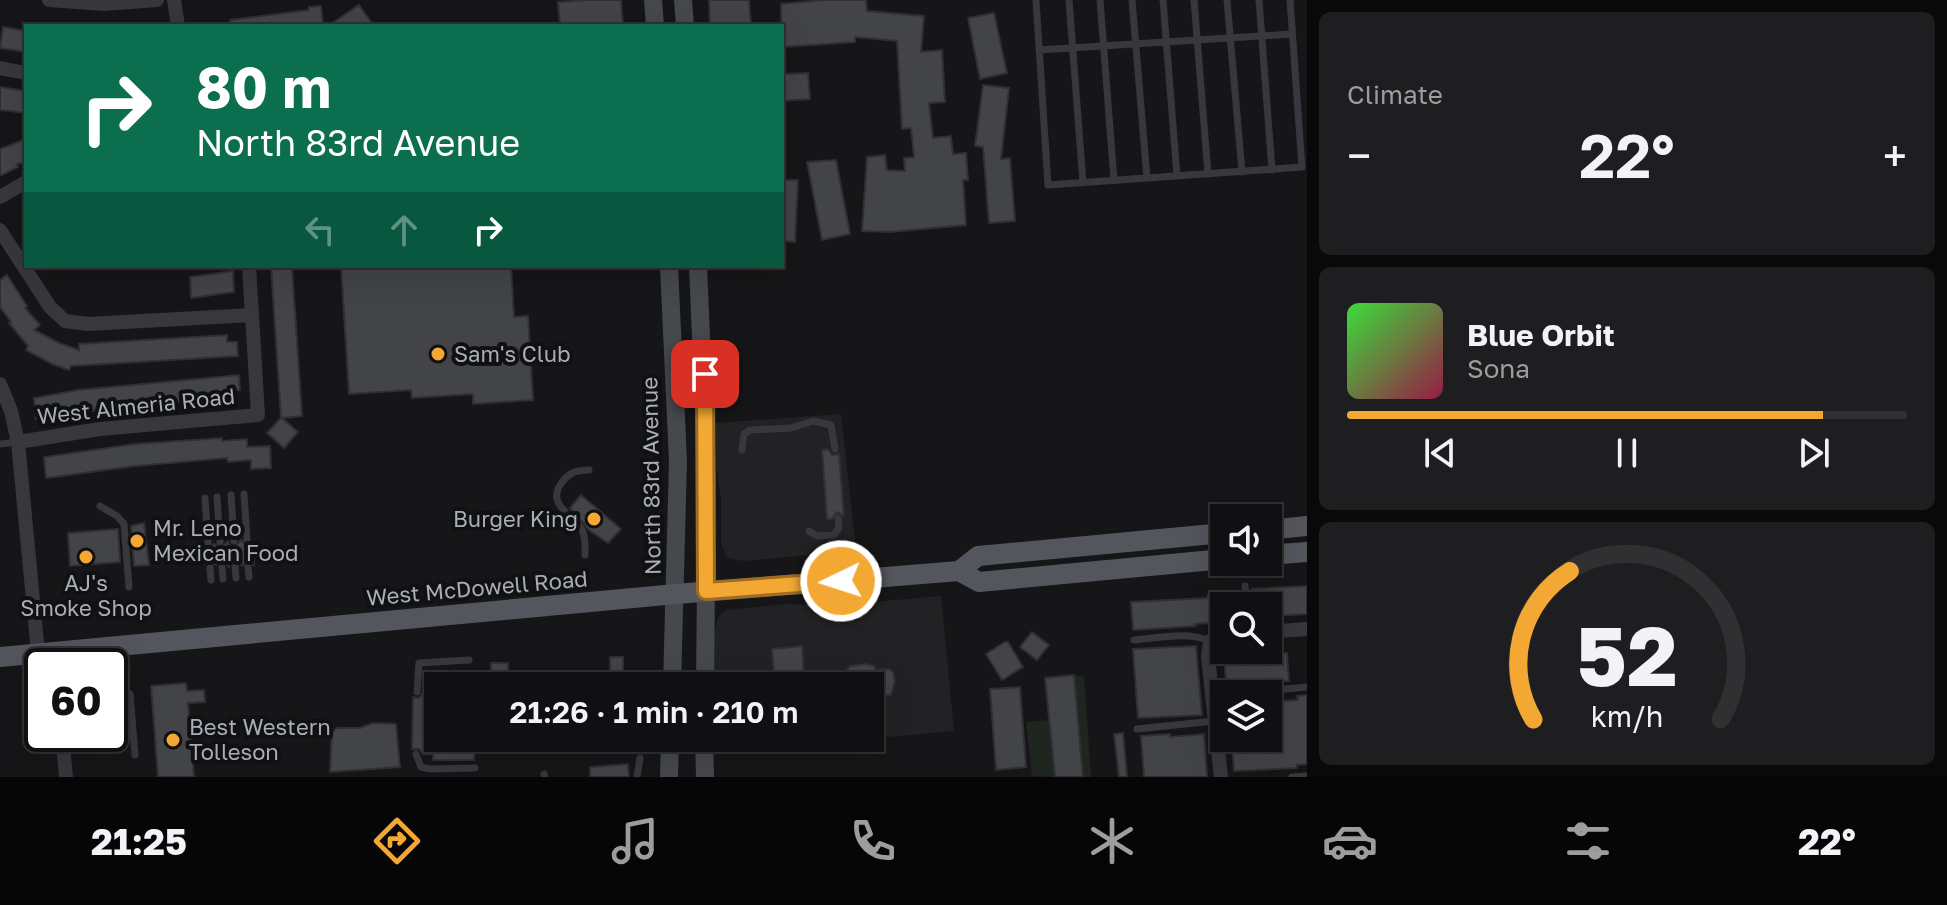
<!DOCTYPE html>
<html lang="en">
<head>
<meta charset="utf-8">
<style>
  :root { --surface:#101012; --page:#1e1e20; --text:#f1f3f6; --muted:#9c9d9f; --line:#303032; --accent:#f3a834 }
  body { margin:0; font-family:"Golos Text",sans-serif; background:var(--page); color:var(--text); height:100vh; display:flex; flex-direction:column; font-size:30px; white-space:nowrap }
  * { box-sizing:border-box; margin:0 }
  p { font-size:26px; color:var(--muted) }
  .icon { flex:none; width:44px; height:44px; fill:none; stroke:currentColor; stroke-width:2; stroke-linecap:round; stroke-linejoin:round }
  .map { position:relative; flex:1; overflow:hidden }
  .side { display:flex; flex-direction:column; gap:12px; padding:12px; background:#09090a; width:640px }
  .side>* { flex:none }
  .hud { position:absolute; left:24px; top:24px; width:760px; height:244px; border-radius:0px; box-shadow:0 8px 32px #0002,0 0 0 2px var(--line); background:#0b6e4f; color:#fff; overflow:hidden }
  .fabs { position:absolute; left:1210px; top:504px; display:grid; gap:16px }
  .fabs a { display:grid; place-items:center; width:72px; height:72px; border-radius:0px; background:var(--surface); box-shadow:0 8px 32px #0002,0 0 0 2px var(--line); font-size:40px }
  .speed { position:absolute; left:24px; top:648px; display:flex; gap:16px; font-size:40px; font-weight:700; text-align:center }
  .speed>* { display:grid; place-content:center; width:104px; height:104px; border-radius:50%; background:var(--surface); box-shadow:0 8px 32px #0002,0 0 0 2px var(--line); line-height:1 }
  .speed .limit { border:4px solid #111; border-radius:12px; background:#fff; color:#111 }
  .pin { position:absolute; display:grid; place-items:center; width:68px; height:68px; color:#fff; margin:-34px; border-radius:16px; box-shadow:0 4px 12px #0006 }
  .me { position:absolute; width:88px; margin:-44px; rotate:266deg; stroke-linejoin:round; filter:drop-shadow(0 0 6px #0008) }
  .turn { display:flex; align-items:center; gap:28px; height:168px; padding:0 40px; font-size:36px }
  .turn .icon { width:104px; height:104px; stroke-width:2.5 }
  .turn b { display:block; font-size:56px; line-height:68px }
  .lanes { display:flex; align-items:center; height:76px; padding:0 40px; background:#0003; justify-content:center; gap:40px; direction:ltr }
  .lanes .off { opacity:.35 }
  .big { font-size:60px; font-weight:600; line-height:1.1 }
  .side .widget { flex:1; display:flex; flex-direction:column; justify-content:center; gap:12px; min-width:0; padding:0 28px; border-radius:12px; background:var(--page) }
  .side .dial { align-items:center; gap:0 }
  .dial svg { height:208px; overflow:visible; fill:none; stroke:var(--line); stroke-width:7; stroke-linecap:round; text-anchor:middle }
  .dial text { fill:var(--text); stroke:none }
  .song { display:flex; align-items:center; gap:24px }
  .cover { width:96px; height:96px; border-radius:12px; background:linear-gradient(135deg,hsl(120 70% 55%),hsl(340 70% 35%)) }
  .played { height:8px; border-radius:4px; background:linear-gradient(90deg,var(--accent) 85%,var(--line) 85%) }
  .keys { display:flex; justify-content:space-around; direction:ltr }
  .heat { display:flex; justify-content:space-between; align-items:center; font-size:44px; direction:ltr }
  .trip { position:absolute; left:424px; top:672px; width:460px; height:80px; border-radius:0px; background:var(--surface); box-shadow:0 8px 32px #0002,0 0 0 2px var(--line); font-weight:600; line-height:80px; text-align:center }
  .tabs { display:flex; height:128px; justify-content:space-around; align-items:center; background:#060607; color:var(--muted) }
  .tabs .icon { width:56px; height:56px }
  .tabs .selected { color:var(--accent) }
  .tabs b { font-size:36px; color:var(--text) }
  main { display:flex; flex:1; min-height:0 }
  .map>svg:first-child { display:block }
  .built { fill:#222225 }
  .green { fill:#1e261f }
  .building { fill:#424448; stroke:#303034; stroke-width:2 }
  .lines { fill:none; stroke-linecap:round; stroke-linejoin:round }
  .lane { stroke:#37383d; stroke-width:7 }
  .street { stroke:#37383d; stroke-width:14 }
  .secondary { stroke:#45484d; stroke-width:18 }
  .primary { stroke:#53565c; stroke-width:20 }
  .route-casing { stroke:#9e6d22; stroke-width:20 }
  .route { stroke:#f3a834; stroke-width:14 }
  .poi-dot { fill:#f3a834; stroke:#111113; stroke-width:3 }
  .labels { text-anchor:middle; stroke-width:8; stroke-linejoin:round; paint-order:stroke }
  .poi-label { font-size:22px; fill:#a8aeb8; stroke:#111113; text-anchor:start }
  .street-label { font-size:22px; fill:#a8aeb8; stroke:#111113 }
</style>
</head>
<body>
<main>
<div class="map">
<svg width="1307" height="777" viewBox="0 0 1307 777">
  <rect width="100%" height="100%" fill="#161618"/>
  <path class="built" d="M841,414L856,551L743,561L727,558L721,543V498L715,459V423Z
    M941,596L954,731L714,753L713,738H870V686H713V639L718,617L726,610L786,604L825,606Z"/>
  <path class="green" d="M1074,675L1084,677L1091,777H1083Z
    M1049,720L1055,777L1032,776L1026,722Z"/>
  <path class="building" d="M588,0H621L623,26H560L558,2Z
    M709,0H749L751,26H710Z
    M823,0H866L867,11L924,16L921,52L942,50L945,102L929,103L933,138L951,136L953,154L966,153L968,180H963L966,225L890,232L862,231L867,157L885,155L887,170L905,171L904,158L914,157L911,128L902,129L897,41L855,37V42L782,47L781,4Z
    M359,5L371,22L364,26H328Z
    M321,6L323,26H230V20L309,10V7Z
    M994,13L1007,73L980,79L968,18Z
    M3,27L26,31V52L0,48Z
    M808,73L810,99L782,101V80H785V74Z
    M983,85L1009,88L1001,159L1010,158L1015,221L989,223L983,147L975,146Z
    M0,87L26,91V113L0,110Z
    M26,139V162L17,164L18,167L0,176V149Z
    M836,160L850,234L822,240L807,162Z
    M782,180H798L795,242L782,241Z
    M271,266H292L293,282L302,416L282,418L298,432L284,448L267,433L281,418Z
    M341,266H511L514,317L528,316L533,400L473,404V394L412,398L411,390L349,394Z
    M233,271L234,292L191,298L190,277Z
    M7,275L27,306L25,308L40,325L34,330L59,343L79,350V344L227,335V342H237L238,356L71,366L69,370L52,364L26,350L28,346L9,323L11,322L0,307V280Z
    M239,375L240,390H232V397L73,413L36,419L34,398L78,390Z
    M222,438V441L247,439V447L270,446L271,468L251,469V460L228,462L227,458L135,466L46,478L44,457L135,444Z
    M828,449L832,455L839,454L844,516L837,512L832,519H827L822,450Z
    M581,495L621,529L608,543L589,530L570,508Z
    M144,523L149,565L134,566L131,526Z
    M118,529L120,562L70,566L68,533Z
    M241,540L247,546L253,543L254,565L248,560L242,566L235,560L231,561L229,567L222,561L216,565L210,562L205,564L204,547L209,548L214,544L221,548L228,541L230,546L235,547Z
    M1307,586V614L1268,616V606H1253L1252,589Z
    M1239,592L1240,606H1224V622L1195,624L1196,626L1133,630L1131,602L1208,598V595Z
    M1032,632L1049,645L1037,660L1020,647Z
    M1005,642H1008L1023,667L1002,680L986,654Z
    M802,646L805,686H775L772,649Z
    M1196,646L1202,715L1138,718L1133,649Z
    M1252,653V656L1287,653L1289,681L1226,684L1224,655Z
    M610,657H623V686H610Z
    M491,663H508V686H491Z
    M866,664L875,666V670L889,669L893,672L895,681L891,695L870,697V686H831L836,673L845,672L850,666Z
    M1074,675L1083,777H1055L1045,678Z
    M186,683L187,691L204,690L205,702L188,703L194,777H158L151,686Z
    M1020,687L1026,767L996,770L990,689Z
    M424,692V701H438V716H430V740H474V760H433V754H423L419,749H412L413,697L419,698Z
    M110,695H120L124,698L127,737L110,738Z
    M1307,695V764L1297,765V768L1234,771L1232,743L1268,740V702L1298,700L1297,696Z
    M373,723L396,724L400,767L330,772L332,732L337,728H360Z
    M1123,733L1127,777H1119L1114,734Z
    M1170,734V737L1204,734L1207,777H1144L1141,736Z
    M628,764L629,777H590V767Z"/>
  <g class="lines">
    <path class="lane" d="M1036,0L1048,185L1302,167L1290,0
      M1069,0L1083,183
      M1100,0L1114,180
      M1132,0L1147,178
      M1163,0L1177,176
      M1194,0L1208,174
      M1227,0L1242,172
      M1259,0L1272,170
      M1039,50L1292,34
      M676,392H703
      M0,444L18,442
      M742,450L744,434L750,430L791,428L813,421L831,425L835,449
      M244,494L247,540
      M231,495L234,541
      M217,497L220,542
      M205,498L208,542
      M100,506L117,516L124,524L129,587
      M809,531L817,536L834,535L839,528L838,518
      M585,555C585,547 586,537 582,530C573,514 545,505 562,482C570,472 577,470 589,470
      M235,566L236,578
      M248,566L249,577
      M222,567L223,579
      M210,568L211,580
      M1245,586L1247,606
      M1134,640C1158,638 1188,631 1210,641
      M123,689L130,694L135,755
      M417,692L419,663L469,660
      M1233,694L1307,687
      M1137,729L1214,721
      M416,754L421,767L430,769L475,768
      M544,774L545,777
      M637,777L640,758
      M1292,777L1307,776"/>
    <path class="street" d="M49,0L104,4L157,0
      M174,0L178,26
      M0,68L26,73
      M0,197L26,182
      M0,230L50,307L65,321L88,324L252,315
      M0,384L11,411L18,442L38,653
      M18,442L100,429L258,415L249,266
      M1268,632L1307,629
      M62,734L66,777
      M1221,777L1208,657L1210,641L1224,636"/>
    <path class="secondary" d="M653,0L655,26
      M683,0L685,26
      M669,266L678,461L672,686
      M698,266L707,479L705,686
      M704,738L705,777
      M669,777L670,738"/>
    <path class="primary" d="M1268,530L1307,526
      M1268,555L1307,552
      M959,571L978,556L1224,533
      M0,657L676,594L959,571L979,582L1224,559"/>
  </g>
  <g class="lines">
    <defs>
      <path id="route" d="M705,374L706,591L841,581"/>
    </defs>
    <use href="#route" class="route-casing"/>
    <use href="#route" class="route"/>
  </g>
  <g class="poi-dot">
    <circle cx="438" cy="354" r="8"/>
    <circle cx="594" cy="519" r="8"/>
    <circle cx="137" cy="541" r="8"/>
    <circle cx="86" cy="557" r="8"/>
    <circle cx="173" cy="740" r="8"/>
  </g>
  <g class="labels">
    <g class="poi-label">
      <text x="454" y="362">Sam's Club</text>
      <text x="578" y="527" text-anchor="end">Burger King</text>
      <text x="153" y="536">Mr. Leno<tspan x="153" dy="25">Mexican Food</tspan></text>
      <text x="86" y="591" text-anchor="middle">AJ's<tspan x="86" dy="25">Smoke Shop</tspan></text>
      <text x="189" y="735">Best Western<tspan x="189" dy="25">Tolleson</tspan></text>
    </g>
    <g class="street-label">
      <text transform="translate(136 406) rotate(-6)" y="8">West Almeria Road</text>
      <text transform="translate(651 476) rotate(-91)" y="8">North 83rd Avenue</text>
      <text transform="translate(477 588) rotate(-5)" y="8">West McDowell Road</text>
    </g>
  </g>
</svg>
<div class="fabs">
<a><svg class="icon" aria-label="sound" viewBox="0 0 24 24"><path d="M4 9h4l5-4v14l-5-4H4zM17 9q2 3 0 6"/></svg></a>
<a><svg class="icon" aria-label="search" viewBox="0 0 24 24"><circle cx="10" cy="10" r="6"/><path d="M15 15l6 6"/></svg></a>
<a><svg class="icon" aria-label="layers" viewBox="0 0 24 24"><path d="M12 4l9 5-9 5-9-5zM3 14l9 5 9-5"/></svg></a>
</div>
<div class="speed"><div class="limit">60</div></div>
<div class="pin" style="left:705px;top:374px;background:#d93025"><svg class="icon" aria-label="arrive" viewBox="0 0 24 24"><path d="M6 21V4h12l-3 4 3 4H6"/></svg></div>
<svg class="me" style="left:841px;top:581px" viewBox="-20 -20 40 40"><circle r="17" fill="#f3a834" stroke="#fff" stroke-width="3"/><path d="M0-11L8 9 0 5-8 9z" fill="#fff"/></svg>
<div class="trip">21:26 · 1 min · 210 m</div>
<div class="hud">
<div class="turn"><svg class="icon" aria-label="right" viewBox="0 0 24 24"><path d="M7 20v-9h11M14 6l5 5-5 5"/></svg><div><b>80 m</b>North 83rd Avenue</div></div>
<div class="lanes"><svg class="icon off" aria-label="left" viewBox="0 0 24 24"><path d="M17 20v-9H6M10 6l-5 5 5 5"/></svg><svg class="icon off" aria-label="ahead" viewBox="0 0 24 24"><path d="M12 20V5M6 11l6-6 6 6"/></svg><svg class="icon" aria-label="right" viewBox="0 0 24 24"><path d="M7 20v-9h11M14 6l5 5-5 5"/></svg></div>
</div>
</div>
<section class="side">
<div class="widget"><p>Climate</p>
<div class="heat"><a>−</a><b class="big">22°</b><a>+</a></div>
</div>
<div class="widget">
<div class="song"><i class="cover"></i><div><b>Blue Orbit</b><p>Sona</p></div></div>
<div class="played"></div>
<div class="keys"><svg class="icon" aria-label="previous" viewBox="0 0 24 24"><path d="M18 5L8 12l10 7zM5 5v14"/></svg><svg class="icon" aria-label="pause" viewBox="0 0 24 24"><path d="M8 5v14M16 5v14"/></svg><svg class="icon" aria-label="next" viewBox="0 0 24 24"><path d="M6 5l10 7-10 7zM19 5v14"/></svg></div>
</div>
<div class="widget dial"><svg viewBox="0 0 100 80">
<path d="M14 69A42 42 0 1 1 86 69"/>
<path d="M14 69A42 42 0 0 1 28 12" stroke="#f3a834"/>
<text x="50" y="56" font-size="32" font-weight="700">52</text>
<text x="50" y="72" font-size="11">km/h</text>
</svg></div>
</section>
</main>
<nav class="tabs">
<b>21:25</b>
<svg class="icon selected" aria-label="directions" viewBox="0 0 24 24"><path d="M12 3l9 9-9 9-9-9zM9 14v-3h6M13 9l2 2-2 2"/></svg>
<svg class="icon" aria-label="music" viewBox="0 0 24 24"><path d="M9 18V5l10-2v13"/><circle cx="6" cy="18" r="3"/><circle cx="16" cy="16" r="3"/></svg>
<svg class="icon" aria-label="phone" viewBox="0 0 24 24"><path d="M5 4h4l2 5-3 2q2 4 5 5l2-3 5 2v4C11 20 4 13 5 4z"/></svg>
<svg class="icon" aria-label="climate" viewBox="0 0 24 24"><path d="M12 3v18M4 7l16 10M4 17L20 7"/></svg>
<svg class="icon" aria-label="car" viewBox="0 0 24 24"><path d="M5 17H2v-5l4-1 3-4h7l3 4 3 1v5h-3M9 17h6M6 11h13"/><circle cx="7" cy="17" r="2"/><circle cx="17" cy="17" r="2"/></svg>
<svg class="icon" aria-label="filters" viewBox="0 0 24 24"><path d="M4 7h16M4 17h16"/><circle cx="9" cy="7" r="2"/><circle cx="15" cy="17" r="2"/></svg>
<b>22°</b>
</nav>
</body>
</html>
